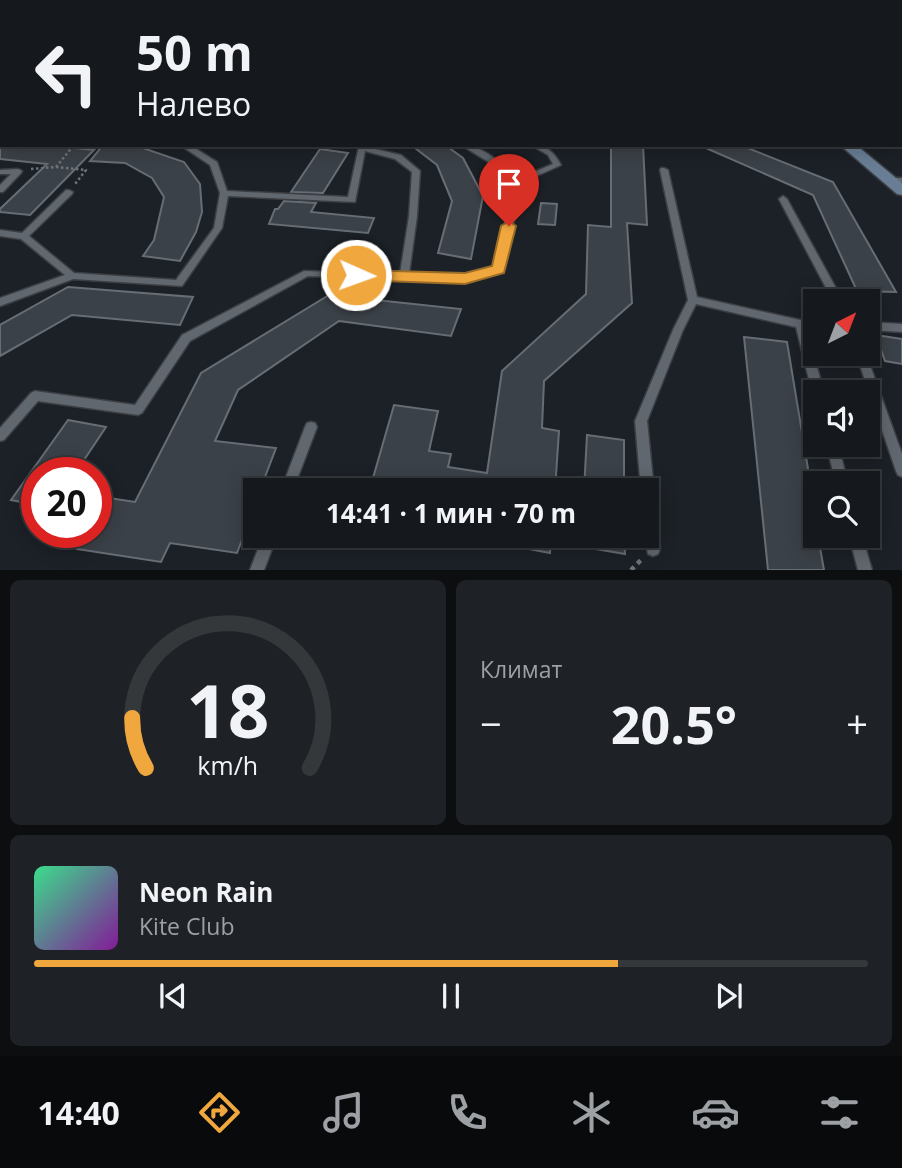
<!DOCTYPE html>
<html lang="ru">
<head>
<meta charset="utf-8">
<style>
  :root { --surface:#15191d; --page:#1e2226; --text:#f1f3f6; --muted:#9da0a4; --line:#34383b; --accent:#efa73e }
  body { margin:0; font-family:"Open Sans",sans-serif; background:var(--page); color:var(--text); height:100vh; display:flex; flex-direction:column; font-size:26px; white-space:nowrap }
  * { box-sizing:border-box; margin:0 }
  p { font-size:23px; color:var(--muted) }
  .icon { flex:none; width:38px; height:38px; fill:none; stroke:currentColor; stroke-width:2; stroke-linecap:round; stroke-linejoin:round }
  .map { position:relative; height:570px; overflow:hidden }
  .sheet { display:flex; flex-direction:column; gap:10px; padding:10px; background:#0c0e10; flex:1 }
  .sheet>* { flex:none }
  .guide { position:absolute; left:0px; top:0px; width:903px; height:147px; box-shadow:0 4px 18px #0003,0 0 0 2px var(--line); background:#15191d; color:var(--text); overflow:hidden }
  .needle { width:46px; rotate:42deg }
  .tools { position:absolute; left:803px; top:289px; display:grid; gap:14px }
  .tools a { display:grid; place-items:center; width:77px; height:77px; border-radius:0px; background:var(--surface); box-shadow:0 4px 18px #0003,0 0 0 2px var(--line); font-size:35px }
  .speed { position:absolute; left:21px; top:457px; display:flex; gap:14px; font-size:35px; font-weight:700; text-align:center }
  .speed>* { display:grid; place-content:center; width:91px; height:91px; border-radius:50%; background:var(--surface); box-shadow:0 4px 18px #0003,0 0 0 2px var(--line); line-height:1 }
  .speed .limit { border:10px solid #d22; background:#fff; color:#111 }
  .pin { position:absolute; display:grid; place-items:center; width:60px; height:60px; color:#fff; margin:-72px -30px; border-radius:50% 50% 50% 0; rotate:-45deg; box-shadow:0 0 7px #0007 }
  .pin .icon { rotate:45deg }
  .me { position:absolute; width:77px; margin:-38px; rotate:92deg; stroke-linejoin:round; filter:drop-shadow(0 0 5px #0008) }
  .turn { display:flex; align-items:center; gap:24px; height:147px; padding:0 21px; font-size:32px }
  .turn .icon { width:91px; height:91px; stroke-width:2.5 }
  .turn b { display:block; font-size:49px; line-height:60px }
  .big { font-size:52px; font-weight:700; line-height:1.1 }
  .sheet .card { flex:1; display:flex; flex-direction:column; justify-content:center; gap:10px; min-width:0; padding:0 24px; border-radius:10px; background:var(--page) }
  .sheet .dial { align-items:center; gap:0 }
  .dial svg { height:182px; overflow:visible; fill:none; stroke:var(--line); stroke-width:7; stroke-linecap:round; text-anchor:middle }
  .dial text { fill:var(--text); stroke:none }
  .song { display:flex; align-items:center; gap:21px }
  .cover { width:84px; height:84px; border-radius:10px; background:linear-gradient(135deg,hsl(150 70% 55%),hsl(290 70% 35%)) }
  .played { height:7px; border-radius:4px; background:linear-gradient(90deg,var(--accent) 70%,var(--line) 70%) }
  .keys { display:flex; justify-content:space-around; direction:ltr }
  .heat { display:flex; justify-content:space-between; align-items:center; font-size:38px; direction:ltr }
  .sheet .tiles { flex:1; display:grid; gap:10px; grid-template-columns:1fr 1fr }
  .card:last-child { grid-column:span 2 }
  .trip { position:absolute; left:243px; top:478px; width:416px; height:70px; border-radius:0px; background:var(--surface); box-shadow:0 4px 18px #0003,0 0 0 2px var(--line); font-weight:700; line-height:70px; text-align:center }
  .tabs { display:flex; height:112px; justify-content:space-around; align-items:center; background:#080a0c; color:var(--muted) }
  .tabs .icon { width:49px; height:49px }
  .tabs .on { color:var(--accent) }
  .tabs b { font-size:32px; color:var(--text) }
  .map>svg:first-child { display:block }
  .water { fill:#001026 }
  .building { fill:#3b4148; stroke:#676d74; stroke-width:2 }
  .lines { fill:none; stroke-linecap:round; stroke-linejoin:round }
  .service-casing { stroke:#3b3f44; stroke-width:3 }
  .secondary-casing { stroke:#3b3f44; stroke-width:3 }
  .path-far1 { stroke:#6e7378; stroke-width:2.5; stroke-dasharray:2.5 2.5; stroke-linecap:butt }
  .path { stroke:#6e7378; stroke-width:4.5; stroke-dasharray:4.5 4.5; stroke-linecap:butt }
  .service { fill:#61676e; fill-rule:evenodd }
  .secondary { fill:#697e95; fill-rule:evenodd }
  .route { fill:#efa73e; stroke:#9b6d28; stroke-width:2 }
</style>
</head>
<body>
<div class="map">
<svg width="902" height="570" viewBox="0 0 902 570">
  <rect width="100%" height="100%" fill="#1c2127"/>
  <path class="water" d="M475,0H902V81L901,2Z"/>
  <path class="building" d="M0,145H45L94,150L30,215L0,212V209L47,164L0,159Z
    M103,145L137,146L184,162L200,184L202,212L196,232L180,261L143,256L154,240L164,197L152,178L125,163L90,161Z
    M411,145H445L463,158L483,196L471,259L438,253L452,201L437,165Z
    M611,145H643L647,225L627,223L632,303L544,381L542,428L559,431L555,490H404L371,485L394,405L438,411L429,451L451,454L448,467L487,473L502,371L586,294L588,225L611,227Z
    M699,145H740L833,182L896,292L857,291L813,195Z
    M320,149L348,153L323,193L291,192Z
    M284,201L316,203L311,212L374,218L368,233L269,224L275,209H278Z
    M541,203L557,204L555,225L538,224Z
    M68,287L193,297L180,325L72,315L0,356V325Z
    M329,295L461,309L451,336L339,321L238,390L215,441L276,448L260,490H256V503L237,553L170,543L161,562L77,549L87,532H96V496L135,502L201,373Z
    M876,335L902,339V364L885,361Z
    M744,337L787,342L816,517V536H818L824,570H768Z
    M68,420L106,427L76,472H37V505L11,500Z
    M587,435L624,440V490H584Z
    M503,536H551L550,553L503,544Z
    M566,536H624L625,554L566,544Z"/>
  <g class="lines">
    <defs>
      <path id="service" d="M55,0H61V2H55Z
        M134,0H140V2H134Z
        M165,0H171L172,2H166Z
        M194,0H200L201,2H195Z
        M229,0H236L238,2H231Z
        M0,21H2V25H0Z
        M2,54V58L0,59V55Z
        M0,121H2V125H0Z
        M0,134H2V138H0Z
        M180,145H190L217,162L227,191L348,197L359,146H362L401,155L420,171L417,216L409,274L465,276L495,268L515,182L487,161L461,145C483,145 503,165 520,178L553,164L548,155L531,145C547,145 554,152 561,165L523,182L502,272L465,282L308,276L190,341L142,413L138,415L38,401L4,440L0,441V428L31,393L35,391L135,405L182,335L304,271L400,274L409,216L412,172L395,159L365,151L355,202L228,196L222,228L182,286L73,279L0,306V298L65,275L21,239L0,236V230L22,233L66,190H69L73,192L72,194L29,236L74,273L176,280L214,228L220,193L210,165Z
        M661,168H664L668,170L697,297L800,320H816V328H806L824,392H816V396L812,392L796,327L696,304L683,330L647,421L660,549L658,554L653,556L648,554L645,536H648V490H641L635,421L673,330L688,300L660,170Z
        M18,169L22,171L21,173L3,192H0V185L11,174H0V170Z
        M888,178H902V182H888Z
        M783,196L787,199L843,301H833L779,199Z
        M868,322L902,324V332L868,330Z
        M856,354H866L902,454V477L898,475L896,471Z
        M311,422L315,423L317,427L293,490H281L305,427L307,423Z
        M826,444H838L848,483H836Z
        M263,536H277L264,570H250Z
        M849,536H862L872,570H858Z"/>
      <path id="secondary" d="M0,70H2V78H0Z
        M840,145H856L902,183V195L897,194Z"/>
    </defs>
    <use href="#service" class="service-casing"/>
    <use href="#secondary" class="secondary-casing"/>
    <path class="path-far1" d="M56,167L86,170L75,184
      M31,169L56,167L74,145"/>
    <path class="path" d="M631,570L642,559"/>
    <use href="#service" class="service"/>
    <use href="#secondary" class="secondary"/>
  </g>
  <path class="route" d="M509,221L516,226L504,273L465,284L356,280L348,275L356,270L465,273L492,266L501,226Z"/>
</svg>
<div class="tools">
<a><svg class="needle" viewBox="-14 -14 28 28"><path d="M0-13l5 13h-10z" fill="#e53935"/><path d="M0 13l5-13h-10z" fill="#9da0a4"/></svg></a>
<a><svg class="icon" aria-label="sound" viewBox="0 0 24 24"><path d="M4 9h4l5-4v14l-5-4H4zM17 9q2 3 0 6"/></svg></a>
<a><svg class="icon" aria-label="search" viewBox="0 0 24 24"><circle cx="10" cy="10" r="6"/><path d="M15 15l6 6"/></svg></a>
</div>
<div class="speed"><div class="limit">20</div></div>
<div class="pin" style="left:509px;top:226px;background:#d93025"><svg class="icon" aria-label="arrive" viewBox="0 0 24 24"><path d="M6 21V4h12l-3 4 3 4H6"/></svg></div>
<svg class="me" style="left:356px;top:275px" viewBox="-20 -20 40 40"><circle r="17" fill="#efa73e" stroke="#fff" stroke-width="3"/><path d="M0-11L8 9 0 5-8 9z" fill="#fff"/></svg>
<div class="trip">14:41 · 1 мин · 70 m</div>
<div class="guide">
<div class="turn"><svg class="icon" aria-label="left" viewBox="0 0 24 24"><path d="M17 20v-9H6M10 6l-5 5 5 5"/></svg><div><b>50 m</b>Налево</div></div>
</div>
</div>
<section class="sheet">
<div class="tiles">
<div class="card dial"><svg viewBox="0 0 100 80">
<path d="M14 69A42 42 0 1 1 86 69"/>
<path d="M14 69A42 42 0 0 1 8 47" stroke="#efa73e"/>
<text x="50" y="56" font-size="32" font-weight="700">18</text>
<text x="50" y="72" font-size="11">km/h</text>
</svg></div>
<div class="card"><p>Климат</p>
<div class="heat"><a>−</a><b class="big">20.5°</b><a>+</a></div>
</div>
<div class="card">
<div class="song"><i class="cover"></i><div><b>Neon Rain</b><p>Kite Club</p></div></div>
<div class="played"></div>
<div class="keys"><svg class="icon" aria-label="previous" viewBox="0 0 24 24"><path d="M18 5L8 12l10 7zM5 5v14"/></svg><svg class="icon" aria-label="pause" viewBox="0 0 24 24"><path d="M8 5v14M16 5v14"/></svg><svg class="icon" aria-label="next" viewBox="0 0 24 24"><path d="M6 5l10 7-10 7zM19 5v14"/></svg></div>
</div>
</div>
</section>
<nav class="tabs">
<b>14:40</b>
<svg class="icon on" aria-label="directions" viewBox="0 0 24 24"><path d="M12 3l9 9-9 9-9-9zM9 14v-3h6M13 9l2 2-2 2"/></svg>
<svg class="icon" aria-label="music" viewBox="0 0 24 24"><path d="M9 18V5l10-2v13"/><circle cx="6" cy="18" r="3"/><circle cx="16" cy="16" r="3"/></svg>
<svg class="icon" aria-label="phone" viewBox="0 0 24 24"><path d="M5 4h4l2 5-3 2q2 4 5 5l2-3 5 2v4C11 20 4 13 5 4z"/></svg>
<svg class="icon" aria-label="climate" viewBox="0 0 24 24"><path d="M12 3v18M4 7l16 10M4 17L20 7"/></svg>
<svg class="icon" aria-label="car" viewBox="0 0 24 24"><path d="M5 17H2v-5l4-1 3-4h7l3 4 3 1v5h-3M9 17h6M6 11h13"/><circle cx="7" cy="17" r="2"/><circle cx="17" cy="17" r="2"/></svg>
<svg class="icon" aria-label="filters" viewBox="0 0 24 24"><path d="M4 7h16M4 17h16"/><circle cx="9" cy="7" r="2"/><circle cx="15" cy="17" r="2"/></svg>
</nav>
</body>
</html>
